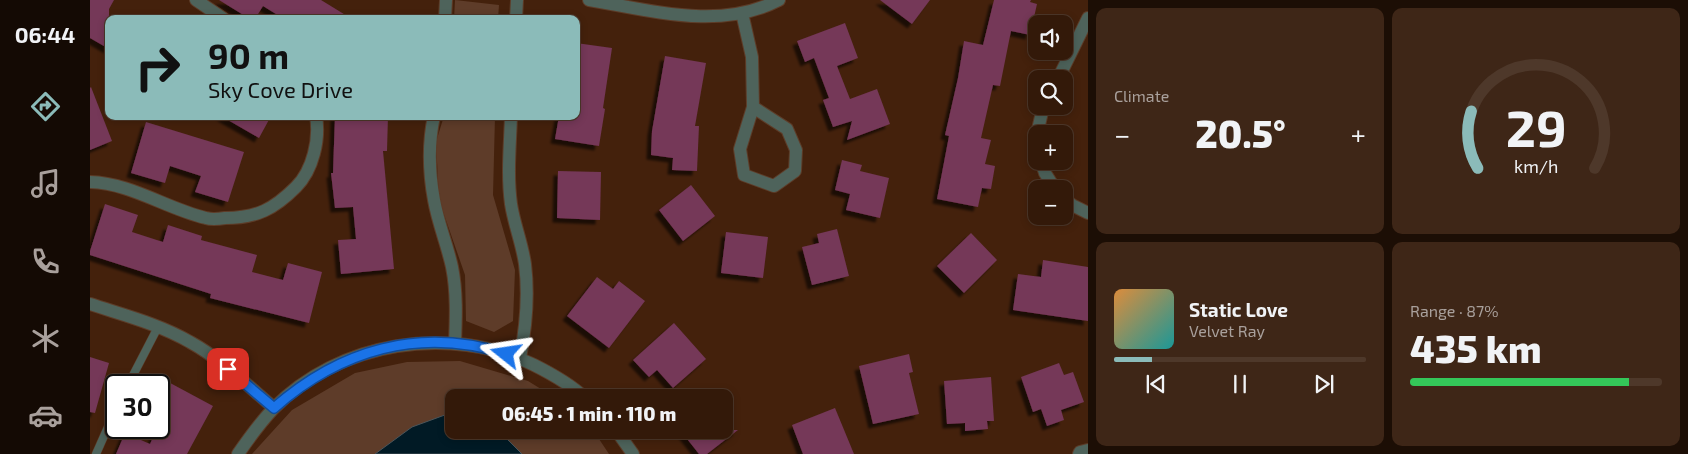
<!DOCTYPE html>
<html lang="en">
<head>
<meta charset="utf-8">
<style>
  :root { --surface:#331909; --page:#3e2617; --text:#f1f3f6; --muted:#a9a09c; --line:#4e382a; --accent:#8bbbb9 }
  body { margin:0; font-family:"Exo 2",sans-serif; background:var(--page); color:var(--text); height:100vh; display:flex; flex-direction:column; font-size:19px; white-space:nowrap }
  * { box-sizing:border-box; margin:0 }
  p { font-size:16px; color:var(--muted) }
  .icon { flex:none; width:28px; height:28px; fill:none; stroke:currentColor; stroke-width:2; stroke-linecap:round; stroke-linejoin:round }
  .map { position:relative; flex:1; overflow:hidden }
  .side { display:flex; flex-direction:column; gap:8px; padding:8px; background:#1c0e05; width:600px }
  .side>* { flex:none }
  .top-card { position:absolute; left:15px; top:15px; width:475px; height:105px; border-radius:10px; box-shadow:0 2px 8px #0003,0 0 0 1px var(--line); background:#8bbbb9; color:#111; overflow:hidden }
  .controls { position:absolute; left:938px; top:15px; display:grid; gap:10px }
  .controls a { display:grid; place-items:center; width:45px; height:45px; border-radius:10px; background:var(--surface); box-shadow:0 2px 8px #0003,0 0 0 1px var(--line); font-size:25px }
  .speed { position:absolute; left:15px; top:374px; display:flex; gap:10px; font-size:25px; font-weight:700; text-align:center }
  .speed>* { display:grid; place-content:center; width:65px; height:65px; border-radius:50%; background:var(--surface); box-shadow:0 2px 8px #0003,0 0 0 1px var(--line); line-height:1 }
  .speed .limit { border:2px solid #111; border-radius:8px; background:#fff; color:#111 }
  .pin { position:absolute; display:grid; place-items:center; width:42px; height:42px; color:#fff; margin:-21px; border-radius:10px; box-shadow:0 2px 8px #0006 }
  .me { position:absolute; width:55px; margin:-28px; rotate:285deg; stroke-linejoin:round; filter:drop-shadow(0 0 4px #0008) }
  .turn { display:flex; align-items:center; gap:18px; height:105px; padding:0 20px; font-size:22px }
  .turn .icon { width:65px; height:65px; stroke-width:2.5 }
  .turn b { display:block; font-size:35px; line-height:42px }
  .big { font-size:38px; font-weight:800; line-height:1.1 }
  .side .tile { flex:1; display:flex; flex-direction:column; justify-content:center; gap:8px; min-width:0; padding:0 18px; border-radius:10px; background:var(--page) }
  .side .dial { align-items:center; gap:0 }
  .dial svg { height:130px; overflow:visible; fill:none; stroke:var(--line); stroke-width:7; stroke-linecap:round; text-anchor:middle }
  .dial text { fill:var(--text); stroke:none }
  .song { display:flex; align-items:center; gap:15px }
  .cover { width:60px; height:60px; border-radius:8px; background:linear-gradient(135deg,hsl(30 70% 55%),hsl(180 70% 35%)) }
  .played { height:5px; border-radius:2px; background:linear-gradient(90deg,var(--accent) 15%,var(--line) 15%) }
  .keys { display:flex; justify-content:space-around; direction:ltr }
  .heat { display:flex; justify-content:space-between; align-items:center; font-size:28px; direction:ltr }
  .charge { height:8px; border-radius:4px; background:linear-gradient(90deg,#34c759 87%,var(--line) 0) }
  .side .tiles { flex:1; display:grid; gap:8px; grid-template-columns:repeat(2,1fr) }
  .trip { position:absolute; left:355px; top:389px; width:288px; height:50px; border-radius:10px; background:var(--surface); box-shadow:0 2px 8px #0003,0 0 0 1px var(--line); font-weight:800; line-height:50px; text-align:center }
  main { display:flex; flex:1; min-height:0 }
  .tabs { display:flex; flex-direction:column; width:90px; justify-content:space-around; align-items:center; background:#140a04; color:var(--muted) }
  .tabs .icon { width:35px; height:35px }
  .tabs .selected { color:var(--accent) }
  .tabs b { font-size:22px; color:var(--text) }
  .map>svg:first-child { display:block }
  .green { fill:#5e3c29 }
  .water { fill:#011a25; stroke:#4b555a }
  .building { fill:#743758; filter:url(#shadow) }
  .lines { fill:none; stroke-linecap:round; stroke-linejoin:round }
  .lane-casing { stroke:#5d3c28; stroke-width:9 }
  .street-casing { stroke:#5d3c28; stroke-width:14 }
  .lane { stroke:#4e635b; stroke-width:8 }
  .street { stroke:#4e635b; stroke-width:12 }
  .route-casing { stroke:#114b97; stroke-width:12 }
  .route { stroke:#1a73e8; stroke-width:9 }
</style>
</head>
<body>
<main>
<nav class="tabs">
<b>06:44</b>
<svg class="icon selected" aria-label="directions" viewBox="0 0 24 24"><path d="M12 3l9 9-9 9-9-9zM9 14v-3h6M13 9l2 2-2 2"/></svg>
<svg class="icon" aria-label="music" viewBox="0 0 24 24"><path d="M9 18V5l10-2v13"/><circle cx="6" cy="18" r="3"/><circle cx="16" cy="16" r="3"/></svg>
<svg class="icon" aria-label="phone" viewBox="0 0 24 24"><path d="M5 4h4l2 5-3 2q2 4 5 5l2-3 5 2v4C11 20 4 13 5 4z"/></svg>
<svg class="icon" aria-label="climate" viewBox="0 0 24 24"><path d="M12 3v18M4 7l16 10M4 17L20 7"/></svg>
<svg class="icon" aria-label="car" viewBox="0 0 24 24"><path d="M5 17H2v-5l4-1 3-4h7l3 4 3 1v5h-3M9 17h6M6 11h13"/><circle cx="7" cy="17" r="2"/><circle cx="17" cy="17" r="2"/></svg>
</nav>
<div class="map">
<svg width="998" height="454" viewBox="0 0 998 454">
  <defs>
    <filter id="shadow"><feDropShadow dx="-4.5" dy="4.5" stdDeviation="1" flood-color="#0009"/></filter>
  </defs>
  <rect width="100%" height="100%" fill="#44210c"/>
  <path class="green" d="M365,0L409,5L408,19H364Z
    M354,116H405L403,195L425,270L423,321L404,332L376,321L375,275L349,200L346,142Z
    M370,361L438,381L464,397L364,398V430H503L519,454H162L202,410L265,373L317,362Z"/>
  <path class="water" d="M363,412L364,430H405L410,432L432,454H285L322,427Z"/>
  <path class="building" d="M0,0H24L19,9V49L0,38Z
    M129,0H231L262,19H194L173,6L165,19H160Z
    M790,0H840L822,24Z
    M904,0H941L940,2L947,4L940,35L921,31L910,86L903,85L891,138L901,140L895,164L905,166L901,189L892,188L888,207L847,199L859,136L855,135L868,78L874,41L893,45Z
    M755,23L768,58L747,66L760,99L787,89L800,124L757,140L762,121L743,127L733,100L739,98L724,58L715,62L707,41Z
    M486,43L522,48L513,108L515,109L509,146L465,139L469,116H486Z
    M575,56L616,63L605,126H609L607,171L582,170L583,158L561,155L562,131Z
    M1,87L22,141L0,150V88Z
    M131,116H181L169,138Z
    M245,116H298L297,151H293L304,269L251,274L248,240L266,239L263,207L245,208L241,173H243Z
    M56,122L154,152L138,202L105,192L111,176L80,166L75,183L41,173Z
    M752,160L772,165L770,171L799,178L790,218L756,210L760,194L745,190Z
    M468,171L511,172L510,220L467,218Z
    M601,185L625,216L593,241L569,210Z
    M15,204L48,215L42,232L73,242L78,225L112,236L111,240L167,255L162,272L193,280L198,263L232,272L219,323L120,298L121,294L0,255V251Z
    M747,229L759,276L722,285L712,247L729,243L727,234Z
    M636,232L678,237L673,278L631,273Z
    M881,233L907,260L874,293L847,266Z
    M953,260L998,267V321L923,310L928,274L951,277Z
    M507,277L523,289L529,281L555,301L519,348L477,316Z
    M584,323L616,359L583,388L567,370L559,377L543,360Z
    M819,354L823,372L819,373L829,414L783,424L769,366Z
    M0,357L19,363L5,413L0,412Z
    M969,363L974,375L983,372L994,402L971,410L974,420L957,426L951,409L943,412L931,377Z
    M69,377L123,406L97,454H26L35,433L60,444L76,408L69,404Z
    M901,377L904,421H897L898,429L875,431V423L857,424L854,381Z
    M745,408L764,454H713L702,425Z
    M590,430H648L617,454H609Z"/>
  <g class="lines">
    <defs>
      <path id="lane" d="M38,385L68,327
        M6,454L26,409"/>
      <path id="street" d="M106,0L134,19
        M499,0C561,10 629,31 689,0
        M652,13L662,57L663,107L650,149L654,175L684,186L705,171L706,150L697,129L663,107
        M355,19L356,0
        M426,19L427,0
        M968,79L998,18
        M344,116C338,144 339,173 344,200C348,223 357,244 362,267C367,292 366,318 365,343
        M421,116C420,146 417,175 421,204C424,224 432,243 435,264C439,296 436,327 430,358
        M947,134L952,112L954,106
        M951,161L955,173L965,189
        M0,182C41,183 77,209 116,218C122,220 129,219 135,218C167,218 184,209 206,187C223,170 230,139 226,116
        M974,198L982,205L998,213
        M0,304C33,315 69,324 100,342C131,359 157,385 184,408
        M526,430L543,454
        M148,454C159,438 170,423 183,409C249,341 360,324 444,365C462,374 480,384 495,398
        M989,454L990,452L998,450"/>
    </defs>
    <use href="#lane" class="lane-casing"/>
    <use href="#street" class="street-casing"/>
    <use href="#lane" class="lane"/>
    <use href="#street" class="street"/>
  </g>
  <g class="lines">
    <defs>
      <path id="route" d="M138,369L184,408C250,350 330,326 416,354"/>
    </defs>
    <use href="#route" class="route-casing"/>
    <use href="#route" class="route"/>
  </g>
</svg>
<div class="controls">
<a><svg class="icon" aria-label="sound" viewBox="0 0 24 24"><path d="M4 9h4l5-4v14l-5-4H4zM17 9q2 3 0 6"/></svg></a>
<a><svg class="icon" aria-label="search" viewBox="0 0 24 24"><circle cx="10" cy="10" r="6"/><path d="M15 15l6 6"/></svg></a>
<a>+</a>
<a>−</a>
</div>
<div class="speed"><div class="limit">30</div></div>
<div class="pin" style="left:138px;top:369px;background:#d93025"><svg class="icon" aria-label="arrive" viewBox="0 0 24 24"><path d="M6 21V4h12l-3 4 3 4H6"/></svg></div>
<svg class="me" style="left:416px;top:354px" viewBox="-20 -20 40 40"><path d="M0-17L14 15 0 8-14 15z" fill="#1a73e8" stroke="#fff" stroke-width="4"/></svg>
<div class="trip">06:45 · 1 min · 110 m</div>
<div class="top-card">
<div class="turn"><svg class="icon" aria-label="right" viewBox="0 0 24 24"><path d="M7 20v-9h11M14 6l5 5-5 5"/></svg><div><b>90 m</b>Sky Cove Drive</div></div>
</div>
</div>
<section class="side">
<div class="tiles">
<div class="tile"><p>Climate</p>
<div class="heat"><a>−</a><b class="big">20.5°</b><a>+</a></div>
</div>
<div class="tile dial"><svg viewBox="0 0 100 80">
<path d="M14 69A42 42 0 1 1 86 69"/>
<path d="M14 69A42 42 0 0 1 10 34" stroke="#8bbbb9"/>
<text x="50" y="56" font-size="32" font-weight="700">29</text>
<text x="50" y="72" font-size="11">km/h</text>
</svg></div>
<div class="tile">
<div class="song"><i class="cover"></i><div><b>Static Love</b><p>Velvet Ray</p></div></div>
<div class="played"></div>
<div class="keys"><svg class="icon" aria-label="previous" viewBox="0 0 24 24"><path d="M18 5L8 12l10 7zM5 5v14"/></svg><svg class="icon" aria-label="pause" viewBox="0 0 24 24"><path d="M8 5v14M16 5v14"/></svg><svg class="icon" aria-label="next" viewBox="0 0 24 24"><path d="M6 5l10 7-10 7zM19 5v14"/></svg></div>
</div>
<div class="tile"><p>Range · 87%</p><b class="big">435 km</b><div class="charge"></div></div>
</div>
</section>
</main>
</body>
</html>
